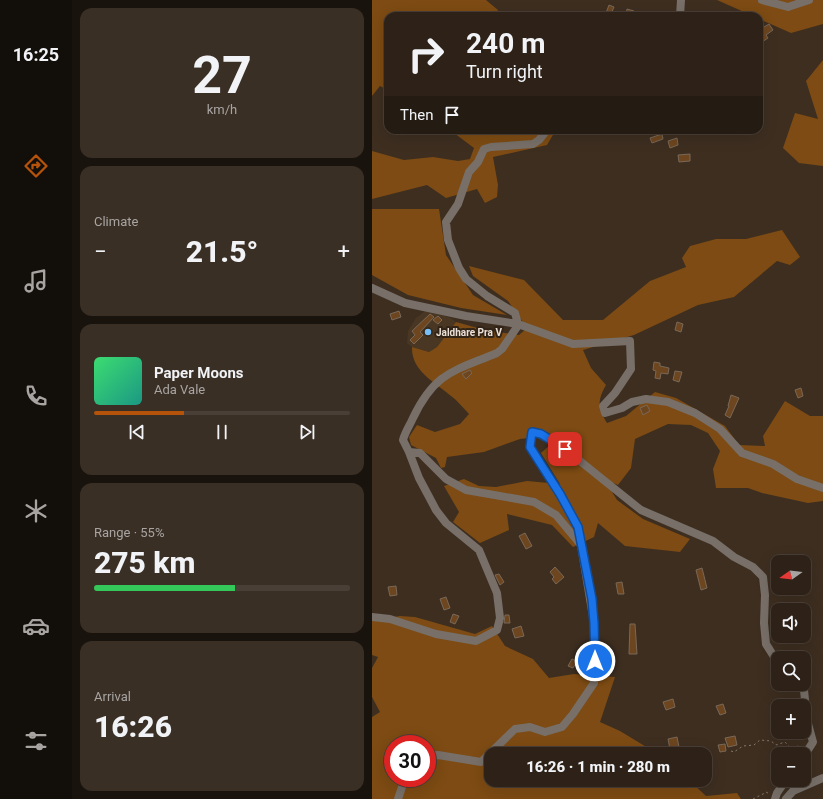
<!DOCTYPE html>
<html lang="en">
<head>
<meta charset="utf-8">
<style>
  :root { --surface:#2e2218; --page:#3a2f25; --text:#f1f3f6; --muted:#a7a4a2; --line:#493f37; --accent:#b45309 }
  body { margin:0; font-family:Roboto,sans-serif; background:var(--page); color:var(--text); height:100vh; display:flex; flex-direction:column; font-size:15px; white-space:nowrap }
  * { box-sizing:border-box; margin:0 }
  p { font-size:13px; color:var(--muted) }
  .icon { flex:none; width:22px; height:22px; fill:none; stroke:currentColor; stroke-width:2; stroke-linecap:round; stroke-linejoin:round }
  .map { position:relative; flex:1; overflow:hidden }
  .side { display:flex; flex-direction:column; gap:8px; padding:8px; background:#19130d; width:300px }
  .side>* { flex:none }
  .top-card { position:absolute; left:12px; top:12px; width:379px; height:122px; border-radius:12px; box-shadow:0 4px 16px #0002,0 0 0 1px var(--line); background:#2e2218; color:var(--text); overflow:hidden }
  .needle { width:26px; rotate:256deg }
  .fabs { position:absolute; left:399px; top:555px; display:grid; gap:8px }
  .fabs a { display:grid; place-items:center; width:40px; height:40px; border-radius:8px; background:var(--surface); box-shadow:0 4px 16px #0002,0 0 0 1px var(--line); font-size:20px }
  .speed { position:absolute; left:12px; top:735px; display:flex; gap:8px; font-size:20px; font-weight:700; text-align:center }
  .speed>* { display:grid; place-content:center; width:52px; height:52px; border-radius:50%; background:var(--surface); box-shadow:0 4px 16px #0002,0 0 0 1px var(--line); line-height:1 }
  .speed .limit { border:6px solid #d22; background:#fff; color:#111 }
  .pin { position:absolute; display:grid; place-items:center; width:34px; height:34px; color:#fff; margin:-17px; border-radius:8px; box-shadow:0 2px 6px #0006 }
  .me { position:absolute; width:44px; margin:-22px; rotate:0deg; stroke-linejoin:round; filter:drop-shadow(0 0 3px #0008) }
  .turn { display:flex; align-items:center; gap:14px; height:84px; padding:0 16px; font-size:18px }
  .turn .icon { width:52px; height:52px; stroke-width:2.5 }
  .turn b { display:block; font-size:28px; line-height:34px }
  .then { display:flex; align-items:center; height:38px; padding:0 16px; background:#0003; gap:8px; font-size:15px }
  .big { font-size:30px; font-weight:800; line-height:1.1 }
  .side .tile { flex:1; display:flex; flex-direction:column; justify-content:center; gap:6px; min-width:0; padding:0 14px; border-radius:12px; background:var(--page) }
  .side .dial { align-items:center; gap:0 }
  .dial b { font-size:52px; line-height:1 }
  .song { display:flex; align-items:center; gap:12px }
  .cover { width:48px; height:48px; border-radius:6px; background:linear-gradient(135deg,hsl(140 70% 55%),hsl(170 70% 35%)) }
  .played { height:4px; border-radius:2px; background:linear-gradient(90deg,var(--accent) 35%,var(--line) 35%) }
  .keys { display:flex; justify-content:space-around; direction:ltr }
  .heat { display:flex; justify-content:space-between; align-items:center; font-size:22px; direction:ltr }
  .charge { height:6px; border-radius:3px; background:linear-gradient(90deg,#34c759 55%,var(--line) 0) }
  .trip { position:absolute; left:112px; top:747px; width:228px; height:40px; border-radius:12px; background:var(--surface); box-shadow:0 4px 16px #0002,0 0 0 1px var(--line); font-weight:800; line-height:40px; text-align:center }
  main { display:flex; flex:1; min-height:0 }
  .tabs { display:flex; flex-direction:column; width:72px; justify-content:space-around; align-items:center; background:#120e0a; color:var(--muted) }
  .tabs .icon { width:28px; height:28px }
  .tabs .active { color:var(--accent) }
  .tabs b { font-size:18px; color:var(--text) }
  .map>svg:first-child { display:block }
  .built { fill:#493623 }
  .green { fill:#7d4b13; fill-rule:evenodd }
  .building { fill:#6d461f; stroke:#796858 }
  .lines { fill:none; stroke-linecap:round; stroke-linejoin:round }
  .path { stroke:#85796d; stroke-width:1; stroke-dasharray:2 3; stroke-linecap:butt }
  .street { stroke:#776f68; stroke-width:8 }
  .route-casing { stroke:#114b97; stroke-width:10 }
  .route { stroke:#1a73e8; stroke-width:7 }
  .poi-dot { fill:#78bff7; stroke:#322416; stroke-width:1.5 }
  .labels { text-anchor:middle; stroke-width:4; stroke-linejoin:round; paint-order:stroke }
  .poi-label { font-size:10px; font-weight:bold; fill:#ebe1d8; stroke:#322416; text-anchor:start }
</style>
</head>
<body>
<main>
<nav class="tabs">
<b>16:25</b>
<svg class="icon active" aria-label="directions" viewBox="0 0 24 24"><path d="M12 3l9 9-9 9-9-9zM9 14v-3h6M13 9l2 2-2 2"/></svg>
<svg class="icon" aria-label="music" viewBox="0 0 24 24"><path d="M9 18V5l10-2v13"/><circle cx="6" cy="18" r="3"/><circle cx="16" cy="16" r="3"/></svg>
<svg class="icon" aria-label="phone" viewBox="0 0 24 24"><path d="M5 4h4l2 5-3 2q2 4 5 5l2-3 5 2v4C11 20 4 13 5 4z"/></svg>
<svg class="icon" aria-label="climate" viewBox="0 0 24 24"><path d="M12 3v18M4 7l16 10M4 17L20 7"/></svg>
<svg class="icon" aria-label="car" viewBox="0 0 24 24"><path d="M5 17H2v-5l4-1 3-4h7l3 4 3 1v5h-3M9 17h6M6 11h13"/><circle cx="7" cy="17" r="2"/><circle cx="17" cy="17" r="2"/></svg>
<svg class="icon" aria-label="filters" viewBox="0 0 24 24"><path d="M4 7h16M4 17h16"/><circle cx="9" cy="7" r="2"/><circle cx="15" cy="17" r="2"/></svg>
</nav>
<section class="side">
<div class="tile dial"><b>27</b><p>km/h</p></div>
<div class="tile"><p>Climate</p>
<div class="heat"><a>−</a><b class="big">21.5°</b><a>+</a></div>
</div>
<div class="tile">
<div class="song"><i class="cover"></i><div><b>Paper Moons</b><p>Ada Vale</p></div></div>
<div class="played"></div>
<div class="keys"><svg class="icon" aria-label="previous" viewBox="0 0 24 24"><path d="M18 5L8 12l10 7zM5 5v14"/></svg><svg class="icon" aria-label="pause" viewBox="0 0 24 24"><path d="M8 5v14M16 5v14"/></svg><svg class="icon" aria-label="next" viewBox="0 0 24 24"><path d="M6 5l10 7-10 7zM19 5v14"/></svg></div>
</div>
<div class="tile"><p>Range · 55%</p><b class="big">275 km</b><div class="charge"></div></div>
<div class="tile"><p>Arrival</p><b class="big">16:26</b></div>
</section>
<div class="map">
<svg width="451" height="799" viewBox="0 0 451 799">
  <rect width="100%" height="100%" fill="#3d2e20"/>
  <path class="built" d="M53,311L62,312L79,318L84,322L65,347L57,352L40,347L35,343L36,331L44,318Z"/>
  <path class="green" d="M0,0H114L126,10L124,16H16V90L8,86L0,96Z
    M345,0H451V24L419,33L387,19V16H381Z
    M451,60V166L427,163L411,148L423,113L446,119L434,81Z
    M78,130H128L130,132L184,130L175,145L121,157L126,185L125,197L113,203L105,189L74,198L55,185L0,199V151L32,160L61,157L86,161L98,159L102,148Z
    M0,209H67L74,255L101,295L135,315L89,308L36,295L0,275Z
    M410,230L428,257L418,265L405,261L362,297L326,305L262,335L211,350L219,368L234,385C225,401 226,408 235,423L254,416L283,392L304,398L353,426L367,445L393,446L391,436L413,401L438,416H451V501L436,503L390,493L376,488H344L341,469L348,451L336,433L319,425L296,424L263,439L259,468L246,485L232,479L245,500L271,519L318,539L308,552L253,546L226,523L222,537L201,547L180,525L135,514L137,530L108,543L81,522L87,512L72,486L92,479L107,486L124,487L155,481L188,484L169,453L178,445L166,437L148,439L112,452L75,457L73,467L69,468L64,458L39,445L37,437L45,425L63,432L88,424L97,414C91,408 86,401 79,396C63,382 39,371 40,347L57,352L65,347L84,322L113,330L147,335L155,328L136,301L101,276L97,266L152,280L191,320H231L278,281L314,267L310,258L318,246L344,239H374Z
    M28,616L43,617L103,634L120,626L133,646L161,659L177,678L202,674L243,677L228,722L248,731L286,754H119V780H317L334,796L365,793L369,799H0V717L8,712L0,697V668L6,657L0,655V621ZM21,744H55V778H21Z"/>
  <path class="building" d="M237,5L242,7L239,14L234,13Z
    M255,9L262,11L260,16H254Z
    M397,24L401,30L394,35L396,38L390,42L387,37V30Z
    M290,134L291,139L280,143L278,138Z
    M305,138L306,145L298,148L296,141Z
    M318,154V161L307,162L306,155Z
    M27,311L29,317L20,320L18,314Z
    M58,314L62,317L48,332L51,335L42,344L38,340L43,335L40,331Z
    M66,316L70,320L66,324L61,320Z
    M305,322L311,324L309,332L303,330Z
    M282,362L288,363V366L297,368L296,374L289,373L288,379L283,378L284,371L281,370Z
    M98,370L100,373L94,379L90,374Z
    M303,371L310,372L307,382L301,380Z
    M429,388L431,396L426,398L423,390Z
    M359,395L367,398L358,418L353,415L357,406H356Z
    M275,405L278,411L271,415L268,408Z
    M153,533L160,546L154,549L147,536Z
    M183,567L192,577L184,584L180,579L182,577L178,572Z
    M330,568L335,588L329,590L324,570Z
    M127,574L132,582L128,585L123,575Z
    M250,582L252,594H246L244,583Z
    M24,586L25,595L18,596L16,587Z
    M74,597L78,608L72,610L68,599Z
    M81,614L87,616L83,624L78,622Z
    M133,615H137L138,623H132Z
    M258,624H263L265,654H257Z
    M149,626L152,636L143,638L140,629Z
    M200,659L205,661L201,668L196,666Z
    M301,699L303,707L294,710L291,702Z
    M351,704L354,713L348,715L344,706Z
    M363,736L365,745L356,747L353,738Z
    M305,737L307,747H313L314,754H299L296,739Z
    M353,744L354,751L348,752L346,745Z"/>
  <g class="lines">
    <path class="path" d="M359,751L362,752L371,746L382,745L388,740L399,741L404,745L413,742L420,749L426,746L427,749
      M381,799L395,792L396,796"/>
    <path class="street" d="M390,0L416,7L437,0
      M308,16L309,0
      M175,130L167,140L161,144L119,147L112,149L106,162L97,172L86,204L74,222L76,240L87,268L94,279L115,296L143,313L146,324L145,327L130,349L125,353C82,371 63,372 41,418C38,425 33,432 31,440L37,452L48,453L74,479L94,490L162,502L184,515L209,545
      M0,288L33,303L94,316L146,324L201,344L258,341L259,369L243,393L231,406L233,413L250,408L260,402L274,399L296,402L323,413L348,429L370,453L401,464L425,479L451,488
      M0,617L18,619L64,634L104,641L125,630L128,618L125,593L107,550L74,523L64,510L47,478L37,452
      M428,684L432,690L435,720L441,742L432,756
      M55,756L66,755L109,762L143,729L158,727L173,732L190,727L201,714L222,683V623L206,527L188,494L158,447L160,432L169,435L193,449L269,510L341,541L362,557L381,567L391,577L393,595L392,623L394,644L406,663
      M26,799L33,778
      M403,799L405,793L414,780
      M414,799L421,791L451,778"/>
  </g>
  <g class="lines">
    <defs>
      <path id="route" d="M193,449L169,434L160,432L158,447L188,494L206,527L220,599L222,623L223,661"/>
    </defs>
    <use href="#route" class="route-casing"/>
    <use href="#route" class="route"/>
  </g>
  <circle class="poi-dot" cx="56" cy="332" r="4"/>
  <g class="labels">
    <g class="poi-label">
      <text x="64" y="336">Jaldhare Pra V</text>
    </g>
  </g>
</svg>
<div class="fabs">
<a><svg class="needle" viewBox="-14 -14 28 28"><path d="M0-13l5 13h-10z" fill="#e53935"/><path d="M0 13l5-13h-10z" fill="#a7a4a2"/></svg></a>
<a><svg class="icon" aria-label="sound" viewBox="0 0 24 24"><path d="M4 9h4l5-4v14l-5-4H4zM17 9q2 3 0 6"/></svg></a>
<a><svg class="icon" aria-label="search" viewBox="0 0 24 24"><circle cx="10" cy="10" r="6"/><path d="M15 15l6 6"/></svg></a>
<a>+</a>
<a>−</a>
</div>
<div class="speed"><div class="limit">30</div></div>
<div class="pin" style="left:193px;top:449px;background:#d93025"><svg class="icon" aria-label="arrive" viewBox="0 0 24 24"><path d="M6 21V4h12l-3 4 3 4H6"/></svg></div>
<svg class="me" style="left:223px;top:661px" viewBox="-20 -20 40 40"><circle r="17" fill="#1a73e8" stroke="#fff" stroke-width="3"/><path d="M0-11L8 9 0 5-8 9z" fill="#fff"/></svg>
<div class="trip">16:26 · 1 min · 280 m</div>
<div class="top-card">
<div class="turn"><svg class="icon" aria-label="right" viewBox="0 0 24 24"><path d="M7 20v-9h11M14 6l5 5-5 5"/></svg><div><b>240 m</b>Turn right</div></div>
<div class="then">Then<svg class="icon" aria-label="arrive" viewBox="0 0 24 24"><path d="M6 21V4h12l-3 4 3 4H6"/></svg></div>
</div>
</div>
</main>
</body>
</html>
